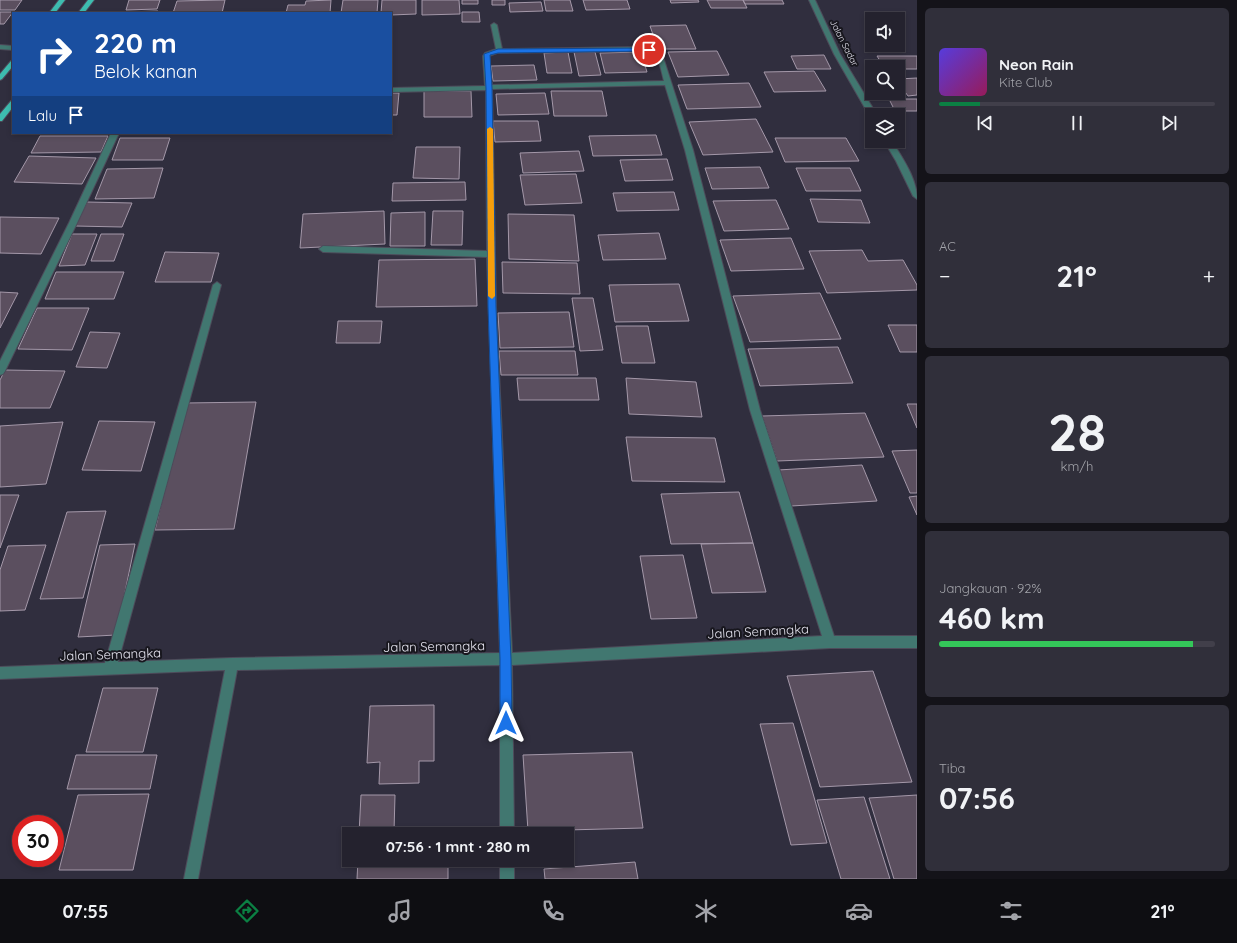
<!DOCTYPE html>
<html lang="id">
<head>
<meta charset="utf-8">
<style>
  :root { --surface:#24222e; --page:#302f3a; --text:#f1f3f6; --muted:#a3a4aa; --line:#413f4a; --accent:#0b8043 }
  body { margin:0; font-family:Quicksand,sans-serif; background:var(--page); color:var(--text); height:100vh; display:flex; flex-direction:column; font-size:15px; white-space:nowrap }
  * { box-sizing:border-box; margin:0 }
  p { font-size:13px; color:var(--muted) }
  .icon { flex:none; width:22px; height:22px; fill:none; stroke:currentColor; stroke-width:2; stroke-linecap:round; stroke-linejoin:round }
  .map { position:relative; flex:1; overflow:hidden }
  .drawer { display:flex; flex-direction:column; gap:8px; padding:8px; background:#141319; width:320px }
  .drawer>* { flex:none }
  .guide { position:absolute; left:12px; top:12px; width:380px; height:122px; border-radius:0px; box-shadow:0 2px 6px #0003,0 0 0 1px var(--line); background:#1a4fa0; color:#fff; overflow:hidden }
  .fabs { position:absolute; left:865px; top:12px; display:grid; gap:8px }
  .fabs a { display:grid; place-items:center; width:40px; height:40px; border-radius:0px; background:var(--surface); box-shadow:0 2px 6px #0003,0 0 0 1px var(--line); font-size:20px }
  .speed { position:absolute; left:12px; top:815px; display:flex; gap:8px; font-size:20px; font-weight:700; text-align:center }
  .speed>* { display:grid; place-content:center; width:52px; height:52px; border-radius:50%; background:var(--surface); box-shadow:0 2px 6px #0003,0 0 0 1px var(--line); line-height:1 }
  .speed .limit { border:6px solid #d22; background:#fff; color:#111 }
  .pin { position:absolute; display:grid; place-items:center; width:34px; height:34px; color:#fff; margin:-17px; border:2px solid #fff; border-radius:50%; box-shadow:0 1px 4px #0007 }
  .me { position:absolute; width:44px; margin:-22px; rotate:0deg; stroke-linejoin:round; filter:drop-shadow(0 0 3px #0008) }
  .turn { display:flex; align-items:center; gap:14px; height:84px; padding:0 16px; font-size:18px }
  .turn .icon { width:52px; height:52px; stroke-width:2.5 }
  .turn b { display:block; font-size:28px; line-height:34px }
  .then { display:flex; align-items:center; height:38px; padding:0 16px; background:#0003; gap:8px; font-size:15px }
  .big { font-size:30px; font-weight:700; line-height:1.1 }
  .drawer .widget { flex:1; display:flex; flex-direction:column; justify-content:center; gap:6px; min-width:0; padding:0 14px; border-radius:6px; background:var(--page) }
  .drawer .dial { align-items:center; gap:0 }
  .dial b { font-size:52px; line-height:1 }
  .song { display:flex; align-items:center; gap:12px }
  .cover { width:48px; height:48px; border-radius:6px; background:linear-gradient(135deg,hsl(250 70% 55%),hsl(330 70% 35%)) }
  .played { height:4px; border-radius:2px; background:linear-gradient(90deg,var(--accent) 15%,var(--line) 15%) }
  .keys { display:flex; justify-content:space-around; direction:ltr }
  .heat { display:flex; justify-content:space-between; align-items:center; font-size:22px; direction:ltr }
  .charge { height:6px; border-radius:3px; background:linear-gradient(90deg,#34c759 92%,var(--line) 0) }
  .trip { position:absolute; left:342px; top:827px; width:232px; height:40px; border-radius:0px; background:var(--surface); box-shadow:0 2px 6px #0003,0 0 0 1px var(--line); font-weight:700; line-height:40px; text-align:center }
  .dock { display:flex; height:64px; justify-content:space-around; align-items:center; background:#0e0e12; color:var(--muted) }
  .dock .icon { width:28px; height:28px }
  .dock .on { color:var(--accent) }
  .dock b { font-size:18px; color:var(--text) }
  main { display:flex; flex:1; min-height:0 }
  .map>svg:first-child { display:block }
  .building { fill:#5b4f5f; stroke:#a498a9 }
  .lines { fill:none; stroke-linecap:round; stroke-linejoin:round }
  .minor-casing { stroke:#4d4b5a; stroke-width:2 }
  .major-casing { stroke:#4d4b5a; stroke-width:2 }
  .minor { fill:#417770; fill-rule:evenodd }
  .major { fill:#3dbdb0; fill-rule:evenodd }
  .route { fill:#1a73e8; stroke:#114b97 }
  .slow { fill:#f59e0b }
  .labels { text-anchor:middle; stroke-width:4; stroke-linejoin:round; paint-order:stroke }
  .far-street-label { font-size:9px; fill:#e3e2ed; stroke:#18171e }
  .near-street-label { font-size:13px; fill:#e3e2ed; stroke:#18171e }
</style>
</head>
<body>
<main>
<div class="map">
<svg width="917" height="879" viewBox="0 0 917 879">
  <rect width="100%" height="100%" fill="#302e3e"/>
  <path class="building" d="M0,0H22L15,10H0Z
    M129,0H160L157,9L126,10Z
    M225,0L222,13H173L177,1Z
    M331,0L330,13H286L288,5H305L306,1Z
    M343,0H378L377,13H341Z
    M382,0H416V14L391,15V13H381Z
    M422,0H459L460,14L422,15Z
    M462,0H478V4H462Z
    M492,0H505V5H492Z
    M544,0H570L573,11H546Z
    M583,0H627L630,9L586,10Z
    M670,0H698L699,2L671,3Z
    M707,0H743L747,8H711Z
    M743,0H782L784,4H745Z
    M541,2L543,11L510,12L509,3Z
    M158,11L157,13H125V12Z
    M0,12H13L4,24H0Z
    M462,12H479L480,22H462Z
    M686,25L696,49H658L650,26Z
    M717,51L729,75L678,77L668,52Z
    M568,52L572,73H547L544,53Z
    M574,52H595L601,75L579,76Z
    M641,52L647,72L605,73L600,53Z
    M824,55L831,69H797L791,56Z
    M877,56H917V69H898V67H884Z
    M534,65L537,80L493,81L491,66Z
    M814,71L826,91L774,92L764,72Z
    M917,78V95L908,96L898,82V79Z
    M749,83L761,107L687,109L678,85Z
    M424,91H471L472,117H424Z
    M551,91H602L607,116H554Z
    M391,93H399L397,115H391Z
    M545,93L549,114L498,115L496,94Z
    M889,99H917V111H895Z
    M756,119L773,152L703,155L689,122Z
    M493,121H538L541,141L495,142Z
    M656,135L662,155L593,156L589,136Z
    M40,136H108L101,152L31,153Z
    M120,138H170L163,160H112Z
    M775,138H846L859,161L785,162Z
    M416,147H460L459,179L413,178Z
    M579,151L584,171L523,173L520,153Z
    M29,156L96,158L82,184L14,182Z
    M667,159L673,180L625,181L620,160Z
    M760,167L769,188L712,189L705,168Z
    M163,168L154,198L95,199L107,169Z
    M796,168H850L861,191H806Z
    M576,174L582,203L525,205L520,175Z
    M465,182L466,200L392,201L393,183Z
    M674,192L679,210L617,211L613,193Z
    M810,199L861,200L870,223L818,222Z
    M776,200L789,229L724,231L713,201Z
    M87,202L132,203L122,227L75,226Z
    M384,211L385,244L300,248L303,214Z
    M433,211H463L462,245H431Z
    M425,212V246H390L391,213Z
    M508,214L574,215L579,261L509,259Z
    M0,217L59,218L41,254L0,253Z
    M659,233L666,259L603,260L598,235Z
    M72,234H97L85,265L59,266Z
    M101,234H124L114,261H91Z
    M791,238L804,269L731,271L720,240Z
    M862,250L868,261L903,260L917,285V290L827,293L809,251Z
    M165,252L219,253L211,282H155Z
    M475,259L477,306L376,307L379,260Z
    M502,262L577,263L580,294L503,293Z
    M56,272H124L114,299H45Z
    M679,284L689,321L615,322L609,285Z
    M0,292L18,293L0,328Z
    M820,293L841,339L750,342L733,296Z
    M572,298H593L603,350L580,351Z
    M37,308H89L72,350L18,349Z
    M569,312L574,347L500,348L498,313Z
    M338,321H382L380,343H336Z
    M888,325H917V352H900Z
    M616,326H648L655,363H622Z
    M90,332L120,333L107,368L76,367Z
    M838,347L853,383L760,386L748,349Z
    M499,351H575L578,375H501Z
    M5,370L65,371L50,408H0V380Z
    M517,378H596L599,400H519Z
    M626,378L696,382L702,417L629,414Z
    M256,402L234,529L155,530L185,403Z
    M907,404H917V428Z
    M865,413L884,457L777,461L762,416Z
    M99,421L155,422L141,471L82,470Z
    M63,422L46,484L0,487V426Z
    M626,437L715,438L725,482L632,481Z
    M917,450V493H910L892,451Z
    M862,465L877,501L791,506L778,470Z
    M739,492L753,543L671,544L661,494Z
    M0,495H19L0,548Z
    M917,496V515L909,497Z
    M106,511L83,598L40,599L67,512Z
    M753,543L766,592L712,593L701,544Z
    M135,544L116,635L78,637L100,545Z
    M46,545L25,610L0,611V570L8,546Z
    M683,555L697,618L651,619L640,556Z
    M873,671L912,782L820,787L787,676Z
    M103,688H158L143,752H86Z
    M434,705V761H419V783L379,784L380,762L367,763L370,706Z
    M793,723L827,843L791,845L760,724Z
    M632,752L643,828L528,831L523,755Z
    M76,755H157L150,789H67Z
    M149,794L133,870H59L78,795Z
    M361,795H395L394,832L448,831V834H359Z
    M917,795V879H894L869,798Z
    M864,797L890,879H841L817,800Z
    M358,860H448V879H357Z
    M635,862L638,879H545L544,869Z"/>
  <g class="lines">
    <defs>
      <path id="minor" d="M809,0H815L840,54L877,115H872V117L869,115L834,54Z
        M494,23L497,25L502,49L643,47L656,50L663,57L693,150L760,410L834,636H917V648H830L512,665L514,834H500V665L237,670L198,879H184L225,670L0,679V667L105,663L213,285L217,282L221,285L118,662L232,658L500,653L487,257L323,252L319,249L323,246L487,251L486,90L391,92V88L485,86L483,56L485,53L496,49L491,25ZM643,51C660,54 660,66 664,81L492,85L489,56L497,53ZM665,85L685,150L750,410L822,636L512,653L496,307L492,89Z
        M0,45L13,46V50L0,49Z
        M111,133H119L77,223L5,371L3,374L0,375V361L69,223Z
        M884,141H892C902,158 917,178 917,199L913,196L896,161Z
        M500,860H514V879H500Z"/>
      <path id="major" d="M59,0H65L55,13H49Z
        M88,0H94L84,13H78Z
        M13,60V66L2,79L0,80V74L11,61Z
        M13,100V107L2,121H0V114L11,101Z"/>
    </defs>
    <use href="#minor" class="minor-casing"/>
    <use href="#major" class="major-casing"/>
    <use href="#minor" class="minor"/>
    <use href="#major" class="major"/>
  </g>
  <path class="route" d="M649,48L652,50L651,51L498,53L490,55L492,88L496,307L511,659L512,723L510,727L506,728L502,727L500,723V659L488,307L486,88L484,54L498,49Z"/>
  <path class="slow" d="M490,127L493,129L495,296L492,299L488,296L487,129Z"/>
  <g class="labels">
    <g class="far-street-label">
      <text transform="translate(844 43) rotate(63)" y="3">Jalan Sadar</text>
    </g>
    <g class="near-street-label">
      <text transform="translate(758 631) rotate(-3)" y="5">Jalan Semangka</text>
      <text transform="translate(434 646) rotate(-1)" y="5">Jalan Semangka</text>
      <text transform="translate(110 654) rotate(-2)" y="5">Jalan Semangka</text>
    </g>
  </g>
</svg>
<div class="fabs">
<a><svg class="icon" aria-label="sound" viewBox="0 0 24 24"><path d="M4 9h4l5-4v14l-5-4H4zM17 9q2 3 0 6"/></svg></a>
<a><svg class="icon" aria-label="search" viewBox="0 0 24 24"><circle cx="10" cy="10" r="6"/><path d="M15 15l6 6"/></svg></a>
<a><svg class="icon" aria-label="layers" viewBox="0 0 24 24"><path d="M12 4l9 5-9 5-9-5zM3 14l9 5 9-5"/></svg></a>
</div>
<div class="speed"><div class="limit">30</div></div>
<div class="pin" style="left:649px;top:50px;background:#d93025"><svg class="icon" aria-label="arrive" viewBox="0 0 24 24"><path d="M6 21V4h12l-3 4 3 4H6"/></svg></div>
<svg class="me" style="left:506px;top:723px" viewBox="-20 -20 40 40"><path d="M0-17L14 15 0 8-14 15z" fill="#1a73e8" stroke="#fff" stroke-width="4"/></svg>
<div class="trip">07:56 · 1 mnt · 280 m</div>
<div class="guide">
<div class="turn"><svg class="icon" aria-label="right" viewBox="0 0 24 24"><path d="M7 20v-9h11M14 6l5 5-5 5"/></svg><div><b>220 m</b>Belok kanan</div></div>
<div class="then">Lalu<svg class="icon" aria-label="arrive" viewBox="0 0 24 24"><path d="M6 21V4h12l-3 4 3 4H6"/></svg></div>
</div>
</div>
<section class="drawer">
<div class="widget">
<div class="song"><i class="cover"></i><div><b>Neon Rain</b><p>Kite Club</p></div></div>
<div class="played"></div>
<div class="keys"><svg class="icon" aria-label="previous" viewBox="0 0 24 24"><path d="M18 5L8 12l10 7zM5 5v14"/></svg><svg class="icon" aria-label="pause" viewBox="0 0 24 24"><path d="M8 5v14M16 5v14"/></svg><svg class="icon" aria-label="next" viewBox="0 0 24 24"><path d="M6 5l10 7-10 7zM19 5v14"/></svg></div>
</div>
<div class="widget"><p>AC</p>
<div class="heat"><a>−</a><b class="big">21°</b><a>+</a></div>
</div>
<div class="widget dial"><b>28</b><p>km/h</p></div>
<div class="widget"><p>Jangkauan · 92%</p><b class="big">460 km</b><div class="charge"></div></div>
<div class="widget"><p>Tiba</p><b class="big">07:56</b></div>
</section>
</main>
<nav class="dock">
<b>07:55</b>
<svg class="icon on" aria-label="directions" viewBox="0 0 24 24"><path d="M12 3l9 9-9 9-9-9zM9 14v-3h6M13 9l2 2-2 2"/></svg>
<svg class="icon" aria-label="music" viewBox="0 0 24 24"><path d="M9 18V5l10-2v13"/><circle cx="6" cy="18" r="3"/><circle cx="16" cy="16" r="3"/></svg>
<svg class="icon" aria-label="phone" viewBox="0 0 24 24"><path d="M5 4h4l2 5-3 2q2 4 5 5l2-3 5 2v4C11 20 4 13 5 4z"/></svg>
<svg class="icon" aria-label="climate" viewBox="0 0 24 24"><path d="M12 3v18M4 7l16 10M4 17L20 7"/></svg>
<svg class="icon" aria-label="car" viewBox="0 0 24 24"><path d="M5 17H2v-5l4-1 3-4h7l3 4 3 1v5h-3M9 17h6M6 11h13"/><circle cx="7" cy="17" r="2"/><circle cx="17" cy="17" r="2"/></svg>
<svg class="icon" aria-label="filters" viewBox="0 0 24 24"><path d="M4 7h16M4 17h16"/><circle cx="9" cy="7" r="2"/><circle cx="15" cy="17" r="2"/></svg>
<b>21°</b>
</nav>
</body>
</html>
